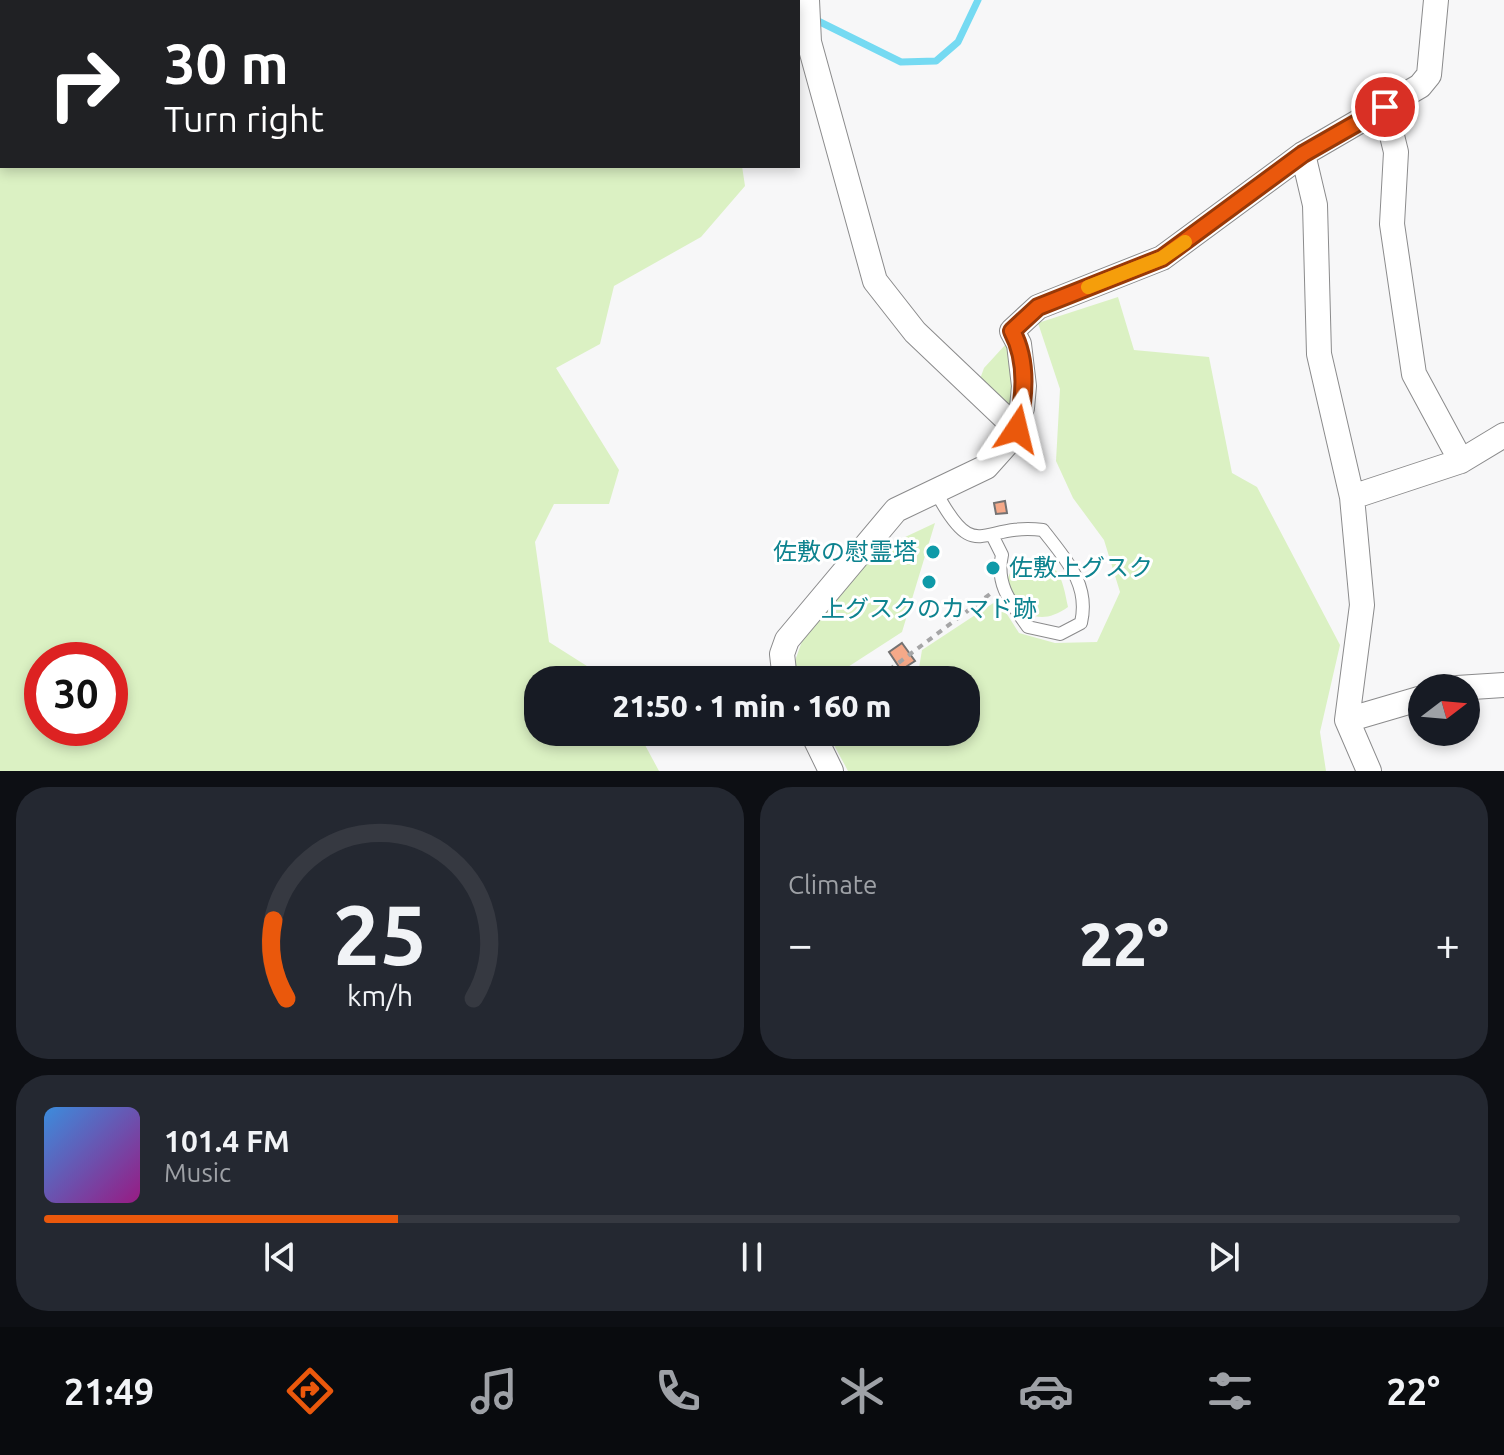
<!DOCTYPE html>
<html lang="en">
<head>
<meta charset="utf-8">
<style>
  :root { --surface:#171b24; --page:#242831; --text:#f1f3f6; --muted:#9ea1a6; --line:#363941; --accent:#ea580c }
  body { margin:0; font-family:Ubuntu,"Noto Sans JP",sans-serif; background:var(--page); color:var(--text); height:100vh; display:flex; flex-direction:column; font-size:30px; white-space:nowrap }
  * { box-sizing:border-box; margin:0 }
  p { font-size:26px; color:var(--muted) }
  .icon { flex:none; width:44px; height:44px; fill:none; stroke:currentColor; stroke-width:2; stroke-linecap:round; stroke-linejoin:round }
  .map { position:relative; height:771px; overflow:hidden }
  .sheet { display:flex; flex-direction:column; gap:16px; padding:16px; background:#0d0f14; flex:1 }
  .sheet>* { flex:none }
  .banner { position:absolute; left:0px; top:0px; width:800px; height:168px; box-shadow:0 4px 12px #0003; background:#202124; color:#fff; overflow:hidden }
  .needle { width:52px; rotate:74deg }
  .controls { position:absolute; left:1408px; top:674px; display:grid; gap:16px }
  .controls a { display:grid; place-items:center; width:72px; height:72px; border-radius:50%; background:var(--surface); box-shadow:0 4px 12px #0003; font-size:40px }
  .speed { position:absolute; left:24px; top:642px; display:flex; gap:16px; font-size:40px; font-weight:700; text-align:center }
  .speed>* { display:grid; place-content:center; width:104px; height:104px; border-radius:50%; background:var(--surface); box-shadow:0 4px 12px #0003; line-height:1 }
  .speed .limit { border:12px solid #d22; background:#fff; color:#111 }
  .pin { position:absolute; display:grid; place-items:center; width:68px; height:68px; color:#fff; margin:-34px; border:4px solid #fff; border-radius:50%; box-shadow:0 2px 8px #0007 }
  .me { position:absolute; width:88px; margin:-44px; rotate:10deg; stroke-linejoin:round; filter:drop-shadow(0 0 6px #0008) }
  .turn { display:flex; align-items:center; gap:28px; height:168px; padding:0 32px; font-size:36px }
  .turn .icon { width:104px; height:104px; stroke-width:2.5 }
  .turn b { display:block; font-size:56px; line-height:68px }
  .big { font-size:60px; font-weight:800; line-height:1.1 }
  .sheet .widget { flex:1; display:flex; flex-direction:column; justify-content:center; gap:12px; min-width:0; padding:0 28px; border-radius:32px; background:var(--page) }
  .sheet .dial { align-items:center; gap:0 }
  .dial svg { height:208px; overflow:visible; fill:none; stroke:var(--line); stroke-width:7; stroke-linecap:round; text-anchor:middle }
  .dial text { fill:var(--text); stroke:none }
  .song { display:flex; align-items:center; gap:24px }
  .cover { width:96px; height:96px; border-radius:12px; background:linear-gradient(135deg,hsl(210 70% 55%),hsl(310 70% 35%)) }
  .played { height:8px; border-radius:4px; background:linear-gradient(90deg,var(--accent) 25%,var(--line) 25%) }
  .keys { display:flex; justify-content:space-around; direction:ltr }
  .heat { display:flex; justify-content:space-between; align-items:center; font-size:44px; direction:ltr }
  .sheet .tiles { flex:1; display:grid; gap:16px; grid-template-columns:1fr 1fr }
  .widget:last-child { grid-column:span 2 }
  .trip { position:absolute; left:524px; top:666px; width:456px; height:80px; border-radius:32px; background:var(--surface); box-shadow:0 4px 12px #0003; font-weight:800; line-height:80px; text-align:center }
  .tab-bar { display:flex; height:128px; justify-content:space-around; align-items:center; background:#090b0e; color:var(--muted) }
  .tab-bar .icon { width:56px; height:56px }
  .tab-bar .on { color:var(--accent) }
  .tab-bar b { font-size:36px; color:var(--text) }
  .map>svg:first-child { display:block }
  .green { fill:#dbf1c3; fill-rule:evenodd }
  .lines { fill:none; stroke-linecap:round; stroke-linejoin:round }
  .stream { stroke:#75daf2; stroke-width:7 }
  .building { fill:#f5a989; stroke:#747272; stroke-width:2 }
  .service-casing { stroke:#8b8b8c; stroke-width:14 }
  .minor-casing { stroke:#8b8b8c; stroke-width:26 }
  .path { stroke:#a5a5a6; stroke-width:4; stroke-dasharray:6 6; stroke-linecap:butt }
  .service { stroke:#fff; stroke-width:12 }
  .minor { stroke:#fff; stroke-width:24 }
  .route-casing { stroke:#983908; stroke-width:20 }
  .route { stroke:#ea580c; stroke-width:14 }
  .slow { stroke:#f59e0b; stroke-width:14 }
  .culture-dot { fill:#0f9aa8; stroke:#fff; stroke-width:3 }
  .labels { text-anchor:middle; stroke-width:6; stroke-linejoin:round; paint-order:stroke }
  .culture-label { font-size:24px; fill:#0d838f; stroke:#fff; text-anchor:end }
</style>
</head>
<body>
<div class="map">
<svg width="1504" height="771" viewBox="0 0 1504 771">
  <rect width="100%" height="100%" fill="#f7f7f8"/>
  <path class="green" d="M0,0H703L2,2V166H742L745,186L701,237L614,286L600,344L556,368L619,470L609,504H554L535,542L549,642L609,680H538V732H638L659,771H0ZM110,660V728H42V660Z
    M1118,297L1134,350L1209,357L1232,473L1257,487L1340,645L1320,732L1326,771H848L827,732H966V680H906L919,668L922,650L998,600L1019,633L1055,643L1097,642L1120,592L1104,540L1073,498L1056,461L1060,389L1038,323Z
    M1006,344L1016,373L1012,409L980,379L984,368Z
    M935,523L902,632L837,674L841,680H798L792,669L805,633L869,554Z
    M1023,558C1059,558 1062,577 1068,607C1038,628 1020,614 1006,583L1012,568Z"/>
  <g class="lines">
    <path class="stream" d="M196,0L197,2
      M434,0L436,2
      M596,0L600,2
      M738,0H766
      M346,2L347,0
      M466,2L468,0
      M637,2L644,0
      M814,19L901,62L936,61L958,42L978,0"/>
  </g>
  <path class="building" d="M1005,501L1007,513L996,514L994,503Z
    M902,643L915,661L901,670L889,652Z"/>
  <g class="lines">
    <defs>
      <path id="service" d="M936,492C976,567 980,522 1043,530C1066,560 1090,584 1081,623L1060,634L1028,627C1012,604 995,585 1002,555L992,535"/>
      <path id="minor" d="M807,0L809,42L875,281L915,332L1017,429
        M1385,107L1396,152L1392,224L1414,374L1461,461L1504,435
        M1303,154L1315,205L1319,354L1352,497L1362,605L1347,720L1369,771
        M1352,497L1461,461
        M785,680L782,654L787,640L896,510L986,467L1011,439L1022,408L1024,386L1019,344L1012,331L1038,307L1162,258L1303,154L1420,86L1429,75L1436,0
        M1457,688L1504,685
        M1347,720L1422,698
        M812,732L831,771"/>
    </defs>
    <use href="#service" class="service-casing"/>
    <use href="#minor" class="minor-casing"/>
    <path class="path" d="M889,670L990,594"/>
    <use href="#service" class="service"/>
    <use href="#minor" class="minor"/>
  </g>
  <g class="lines">
    <defs>
      <path id="route" d="M1017,429C1025,397 1028,361 1012,331L1038,307L1162,258L1303,154L1385,107"/>
    </defs>
    <use href="#route" class="route-casing"/>
    <use href="#route" class="route"/>
    <path class="slow" d="M1088,287L1162,258L1185,242"/>
  </g>
  <g class="culture-dot">
    <circle cx="933" cy="552" r="8"/>
    <circle cx="993" cy="568" r="8"/>
    <circle cx="929" cy="582" r="8"/>
  </g>
  <g class="labels">
    <g class="culture-label">
      <text x="917" y="560">佐敷の慰霊塔</text>
      <text x="1009" y="576" text-anchor="start">佐敷上グスク</text>
      <text x="929" y="617" text-anchor="middle">上グスクのカマド跡</text>
    </g>
  </g>
</svg>
<div class="controls">
<a><svg class="needle" viewBox="-14 -14 28 28"><path d="M0-13l5 13h-10z" fill="#e53935"/><path d="M0 13l5-13h-10z" fill="#9ea1a6"/></svg></a>
</div>
<div class="speed"><div class="limit">30</div></div>
<div class="pin" style="left:1385px;top:107px;background:#d93025"><svg class="icon" aria-label="arrive" viewBox="0 0 24 24"><path d="M6 21V4h12l-3 4 3 4H6"/></svg></div>
<svg class="me" style="left:1017px;top:429px" viewBox="-20 -20 40 40"><path d="M0-17L14 15 0 8-14 15z" fill="#ea580c" stroke="#fff" stroke-width="4"/></svg>
<div class="trip">21:50 · 1 min · 160 m</div>
<div class="banner">
<div class="turn"><svg class="icon" aria-label="right" viewBox="0 0 24 24"><path d="M7 20v-9h11M14 6l5 5-5 5"/></svg><div><b>30 m</b>Turn right</div></div>
</div>
</div>
<section class="sheet">
<div class="tiles">
<div class="widget dial"><svg viewBox="0 0 100 80">
<path d="M14 69A42 42 0 1 1 86 69"/>
<path d="M14 69A42 42 0 0 1 9 39" stroke="#ea580c"/>
<text x="50" y="56" font-size="32" font-weight="700">25</text>
<text x="50" y="72" font-size="11">km/h</text>
</svg></div>
<div class="widget"><p>Climate</p>
<div class="heat"><a>−</a><b class="big">22°</b><a>+</a></div>
</div>
<div class="widget">
<div class="song"><i class="cover"></i><div><b>101.4 FM</b><p>Music</p></div></div>
<div class="played"></div>
<div class="keys"><svg class="icon" aria-label="previous" viewBox="0 0 24 24"><path d="M18 5L8 12l10 7zM5 5v14"/></svg><svg class="icon" aria-label="pause" viewBox="0 0 24 24"><path d="M8 5v14M16 5v14"/></svg><svg class="icon" aria-label="next" viewBox="0 0 24 24"><path d="M6 5l10 7-10 7zM19 5v14"/></svg></div>
</div>
</div>
</section>
<nav class="tab-bar">
<b>21:49</b>
<svg class="icon on" aria-label="directions" viewBox="0 0 24 24"><path d="M12 3l9 9-9 9-9-9zM9 14v-3h6M13 9l2 2-2 2"/></svg>
<svg class="icon" aria-label="music" viewBox="0 0 24 24"><path d="M9 18V5l10-2v13"/><circle cx="6" cy="18" r="3"/><circle cx="16" cy="16" r="3"/></svg>
<svg class="icon" aria-label="phone" viewBox="0 0 24 24"><path d="M5 4h4l2 5-3 2q2 4 5 5l2-3 5 2v4C11 20 4 13 5 4z"/></svg>
<svg class="icon" aria-label="climate" viewBox="0 0 24 24"><path d="M12 3v18M4 7l16 10M4 17L20 7"/></svg>
<svg class="icon" aria-label="car" viewBox="0 0 24 24"><path d="M5 17H2v-5l4-1 3-4h7l3 4 3 1v5h-3M9 17h6M6 11h13"/><circle cx="7" cy="17" r="2"/><circle cx="17" cy="17" r="2"/></svg>
<svg class="icon" aria-label="filters" viewBox="0 0 24 24"><path d="M4 7h16M4 17h16"/><circle cx="9" cy="7" r="2"/><circle cx="15" cy="17" r="2"/></svg>
<b>22°</b>
</nav>
</body>
</html>
